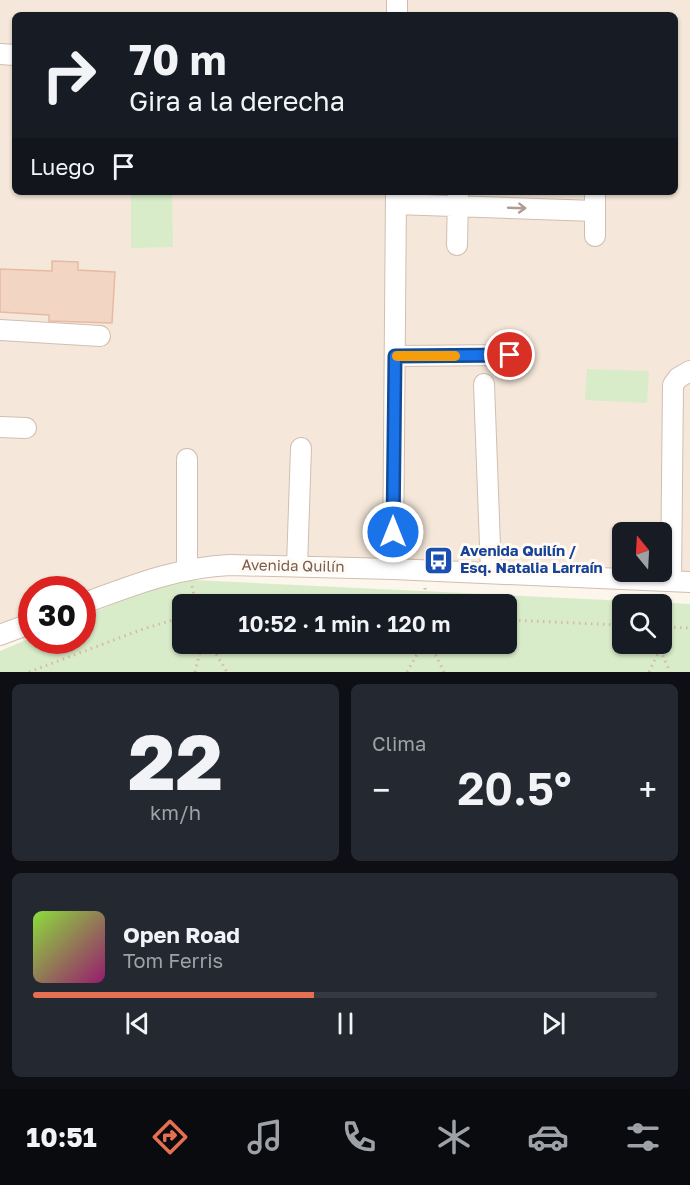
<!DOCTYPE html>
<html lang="es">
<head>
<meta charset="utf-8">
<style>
  :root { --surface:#171b24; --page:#242831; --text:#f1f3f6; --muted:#9ea1a6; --line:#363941; --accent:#e76f51 }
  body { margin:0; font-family:"Golos Text",sans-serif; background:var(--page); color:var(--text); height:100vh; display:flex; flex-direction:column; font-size:22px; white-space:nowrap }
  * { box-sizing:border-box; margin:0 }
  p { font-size:20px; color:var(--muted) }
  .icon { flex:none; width:33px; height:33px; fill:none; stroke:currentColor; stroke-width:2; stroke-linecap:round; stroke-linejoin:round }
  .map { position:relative; height:672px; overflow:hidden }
  .drawer { display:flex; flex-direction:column; gap:12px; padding:12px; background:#0d0f14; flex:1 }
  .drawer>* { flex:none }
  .guide { position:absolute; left:12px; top:12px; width:666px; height:183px; border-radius:9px; box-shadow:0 2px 4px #0004; background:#171b24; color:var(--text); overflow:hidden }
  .needle { width:39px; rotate:342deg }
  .fabs { position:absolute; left:612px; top:522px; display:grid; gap:12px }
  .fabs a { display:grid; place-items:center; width:60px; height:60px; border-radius:9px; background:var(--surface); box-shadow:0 2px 4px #0004; font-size:30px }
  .speed { position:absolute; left:18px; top:576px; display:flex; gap:12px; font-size:30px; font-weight:700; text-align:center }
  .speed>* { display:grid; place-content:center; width:78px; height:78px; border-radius:50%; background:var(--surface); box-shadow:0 2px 4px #0004; line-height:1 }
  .speed .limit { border:9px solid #d22; background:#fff; color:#111 }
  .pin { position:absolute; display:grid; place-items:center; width:51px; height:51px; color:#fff; margin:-26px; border:3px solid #fff; border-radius:50%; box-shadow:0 2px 6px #0007 }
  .me { position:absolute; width:66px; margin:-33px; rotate:0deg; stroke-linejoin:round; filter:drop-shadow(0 0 4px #0008) }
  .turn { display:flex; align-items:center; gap:21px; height:126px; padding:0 18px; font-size:27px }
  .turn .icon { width:78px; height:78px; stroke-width:2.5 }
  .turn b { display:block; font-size:42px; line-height:51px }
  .then { display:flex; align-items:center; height:57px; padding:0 18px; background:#0003; gap:12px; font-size:22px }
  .big { font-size:45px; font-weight:600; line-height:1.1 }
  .drawer .tile { flex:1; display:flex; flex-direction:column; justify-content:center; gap:9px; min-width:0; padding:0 21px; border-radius:9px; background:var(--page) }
  .drawer .dial { align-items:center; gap:0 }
  .dial b { font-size:78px; line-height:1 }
  .song { display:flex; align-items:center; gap:18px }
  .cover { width:72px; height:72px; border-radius:9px; background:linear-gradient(135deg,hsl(90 70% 55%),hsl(320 70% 35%)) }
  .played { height:6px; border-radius:3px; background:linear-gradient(90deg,var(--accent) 45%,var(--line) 45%) }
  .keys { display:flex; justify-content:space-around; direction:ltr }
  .heat { display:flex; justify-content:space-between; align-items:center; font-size:33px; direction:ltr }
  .drawer .tiles { flex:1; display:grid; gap:12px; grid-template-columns:1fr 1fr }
  .tile:last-child { grid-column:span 2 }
  .trip { position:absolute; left:172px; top:594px; width:345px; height:60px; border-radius:9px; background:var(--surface); box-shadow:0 2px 4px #0004; font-weight:600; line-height:60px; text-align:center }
  .dock { display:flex; height:96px; justify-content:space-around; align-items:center; background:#090b0e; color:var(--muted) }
  .dock .icon { width:42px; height:42px }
  .dock .selected { color:var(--accent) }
  .dock b { font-size:27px; color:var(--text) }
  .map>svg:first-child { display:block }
  .residential { fill:#f5e8da; fill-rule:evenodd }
  .green { fill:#d8ecc9; fill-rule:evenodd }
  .building { fill:#f3d5c3; stroke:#e6bba3; stroke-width:1.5 }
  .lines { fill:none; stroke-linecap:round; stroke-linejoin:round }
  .minor-casing { stroke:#d1beb0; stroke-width:22 }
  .path { stroke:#d9b8a5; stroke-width:3; stroke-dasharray:1.5 4.5; stroke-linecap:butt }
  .minor { stroke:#fff; stroke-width:20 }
  .oneway { stroke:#af9d94 }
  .route-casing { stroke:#114b97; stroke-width:15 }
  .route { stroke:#1a73e8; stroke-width:10 }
  .slow { stroke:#f59e0b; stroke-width:10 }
  .labels { text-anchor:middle; stroke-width:6; stroke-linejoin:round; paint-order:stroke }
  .transit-label { font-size:15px; font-weight:bold; fill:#164399; stroke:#fffaf3; text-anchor:start }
  .street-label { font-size:15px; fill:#7a5c4d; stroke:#fffaf3 }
</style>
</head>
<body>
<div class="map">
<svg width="690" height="672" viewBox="0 0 690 672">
  <rect width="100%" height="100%" fill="#fdf6ec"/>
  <path class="residential" d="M0,0H690V591L210,570L83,610L82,590H32L31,629L0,640ZM15,15H675V192H15ZM622,532H662V572H622Z"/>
  <path class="green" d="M131,192H172L173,247L131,248Z
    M587,369L649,371L647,403L585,400Z
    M172,579L690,604V672H0V651L31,638L32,640H82L83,617ZM183,604H507V644H183ZM622,604H662V644H622Z"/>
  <path class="building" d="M52,261L78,262V270L115,272L112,323L49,321V315L0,312V269L52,271Z"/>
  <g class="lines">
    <defs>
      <path id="minor" d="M397,15V0
        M0,54L15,55
        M396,204L595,211
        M595,236V192
        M457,245L458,192
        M0,330L100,336
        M395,356L510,355
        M484,384L491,573
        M0,427L26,428
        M187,459V569
        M297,566L301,448
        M393,569L396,192
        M671,581L673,385L678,378L690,371
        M82,604C131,586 178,567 230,565L393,569L690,582
        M0,635L32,623"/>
    </defs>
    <use href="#minor" class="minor-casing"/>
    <path class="path" d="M192,586L196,604
      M425,588L426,604
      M507,620L622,625
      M662,627L690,628
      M210,644L227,672
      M430,644L444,672
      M660,644V649L670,672
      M29,672L143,629L183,617
      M195,672L202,644
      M407,672L423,644
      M649,672L660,649"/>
    <use href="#minor" class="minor"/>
  </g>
  <defs><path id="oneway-shaft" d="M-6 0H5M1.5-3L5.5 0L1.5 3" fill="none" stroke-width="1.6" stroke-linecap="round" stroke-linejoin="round" transform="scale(1.5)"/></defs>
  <use class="oneway" href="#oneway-shaft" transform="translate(517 208) rotate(2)"/>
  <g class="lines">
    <defs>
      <path id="route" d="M393,532L395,356L510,355"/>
    </defs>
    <use href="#route" class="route-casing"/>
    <use href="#route" class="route"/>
    <path class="slow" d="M397,356H455"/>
  </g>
  <defs>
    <symbol id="bus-square" viewBox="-11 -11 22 22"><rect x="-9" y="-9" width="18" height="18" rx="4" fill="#1a4fb4" stroke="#fffaf3"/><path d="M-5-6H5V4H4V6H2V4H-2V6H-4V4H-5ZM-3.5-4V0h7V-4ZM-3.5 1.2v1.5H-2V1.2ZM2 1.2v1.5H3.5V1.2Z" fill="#fff"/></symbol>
  </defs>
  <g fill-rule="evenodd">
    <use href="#bus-square" x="422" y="544" width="33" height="33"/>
  </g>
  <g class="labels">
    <g class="transit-label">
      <text x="460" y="556">Avenida Quilín /<tspan x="460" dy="17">Esq. Natalia Larraín</tspan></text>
    </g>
    <g class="street-label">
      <text transform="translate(293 566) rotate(1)" y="5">Avenida Quilín</text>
    </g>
  </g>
</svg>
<div class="fabs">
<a><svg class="needle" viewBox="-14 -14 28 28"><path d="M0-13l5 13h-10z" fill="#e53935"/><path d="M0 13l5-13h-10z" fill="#9ea1a6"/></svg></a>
<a><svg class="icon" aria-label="search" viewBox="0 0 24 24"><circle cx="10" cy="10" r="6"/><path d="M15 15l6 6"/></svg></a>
</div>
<div class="speed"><div class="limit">30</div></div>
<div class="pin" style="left:510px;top:355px;background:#d93025"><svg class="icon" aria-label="arrive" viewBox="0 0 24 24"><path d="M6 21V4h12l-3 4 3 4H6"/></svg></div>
<svg class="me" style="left:393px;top:532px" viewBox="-20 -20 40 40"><circle r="17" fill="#1a73e8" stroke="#fff" stroke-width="3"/><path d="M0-11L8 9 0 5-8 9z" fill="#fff"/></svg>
<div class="trip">10:52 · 1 min · 120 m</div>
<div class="guide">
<div class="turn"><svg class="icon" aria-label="right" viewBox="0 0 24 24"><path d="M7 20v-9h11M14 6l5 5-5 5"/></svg><div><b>70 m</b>Gira a la derecha</div></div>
<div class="then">Luego<svg class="icon" aria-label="arrive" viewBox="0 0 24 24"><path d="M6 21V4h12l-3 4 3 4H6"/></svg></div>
</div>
</div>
<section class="drawer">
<div class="tiles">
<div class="tile dial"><b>22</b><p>km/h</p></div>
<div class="tile"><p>Clima</p>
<div class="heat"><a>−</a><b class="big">20.5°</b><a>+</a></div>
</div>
<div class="tile">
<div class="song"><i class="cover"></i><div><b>Open Road</b><p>Tom Ferris</p></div></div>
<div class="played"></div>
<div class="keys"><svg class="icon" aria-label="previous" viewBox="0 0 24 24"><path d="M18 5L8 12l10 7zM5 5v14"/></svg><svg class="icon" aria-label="pause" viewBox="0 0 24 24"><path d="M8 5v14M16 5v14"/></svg><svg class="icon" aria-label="next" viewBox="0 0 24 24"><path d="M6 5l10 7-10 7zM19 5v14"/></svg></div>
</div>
</div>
</section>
<nav class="dock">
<b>10:51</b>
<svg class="icon selected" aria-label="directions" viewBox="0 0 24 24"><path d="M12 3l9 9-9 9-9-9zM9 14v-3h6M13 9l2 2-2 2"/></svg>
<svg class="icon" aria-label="music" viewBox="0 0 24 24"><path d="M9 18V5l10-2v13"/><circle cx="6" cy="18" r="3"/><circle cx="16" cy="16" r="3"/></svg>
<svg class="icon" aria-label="phone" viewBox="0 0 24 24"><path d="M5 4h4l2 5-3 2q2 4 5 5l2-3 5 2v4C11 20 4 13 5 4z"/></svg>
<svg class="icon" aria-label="climate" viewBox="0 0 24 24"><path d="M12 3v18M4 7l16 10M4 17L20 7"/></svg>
<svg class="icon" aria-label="car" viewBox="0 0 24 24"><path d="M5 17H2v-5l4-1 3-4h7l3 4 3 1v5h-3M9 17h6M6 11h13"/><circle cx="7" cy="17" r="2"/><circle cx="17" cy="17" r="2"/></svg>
<svg class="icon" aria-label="filters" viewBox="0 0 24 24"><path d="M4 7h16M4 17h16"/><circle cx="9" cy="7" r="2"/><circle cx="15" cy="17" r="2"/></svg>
</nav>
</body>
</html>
